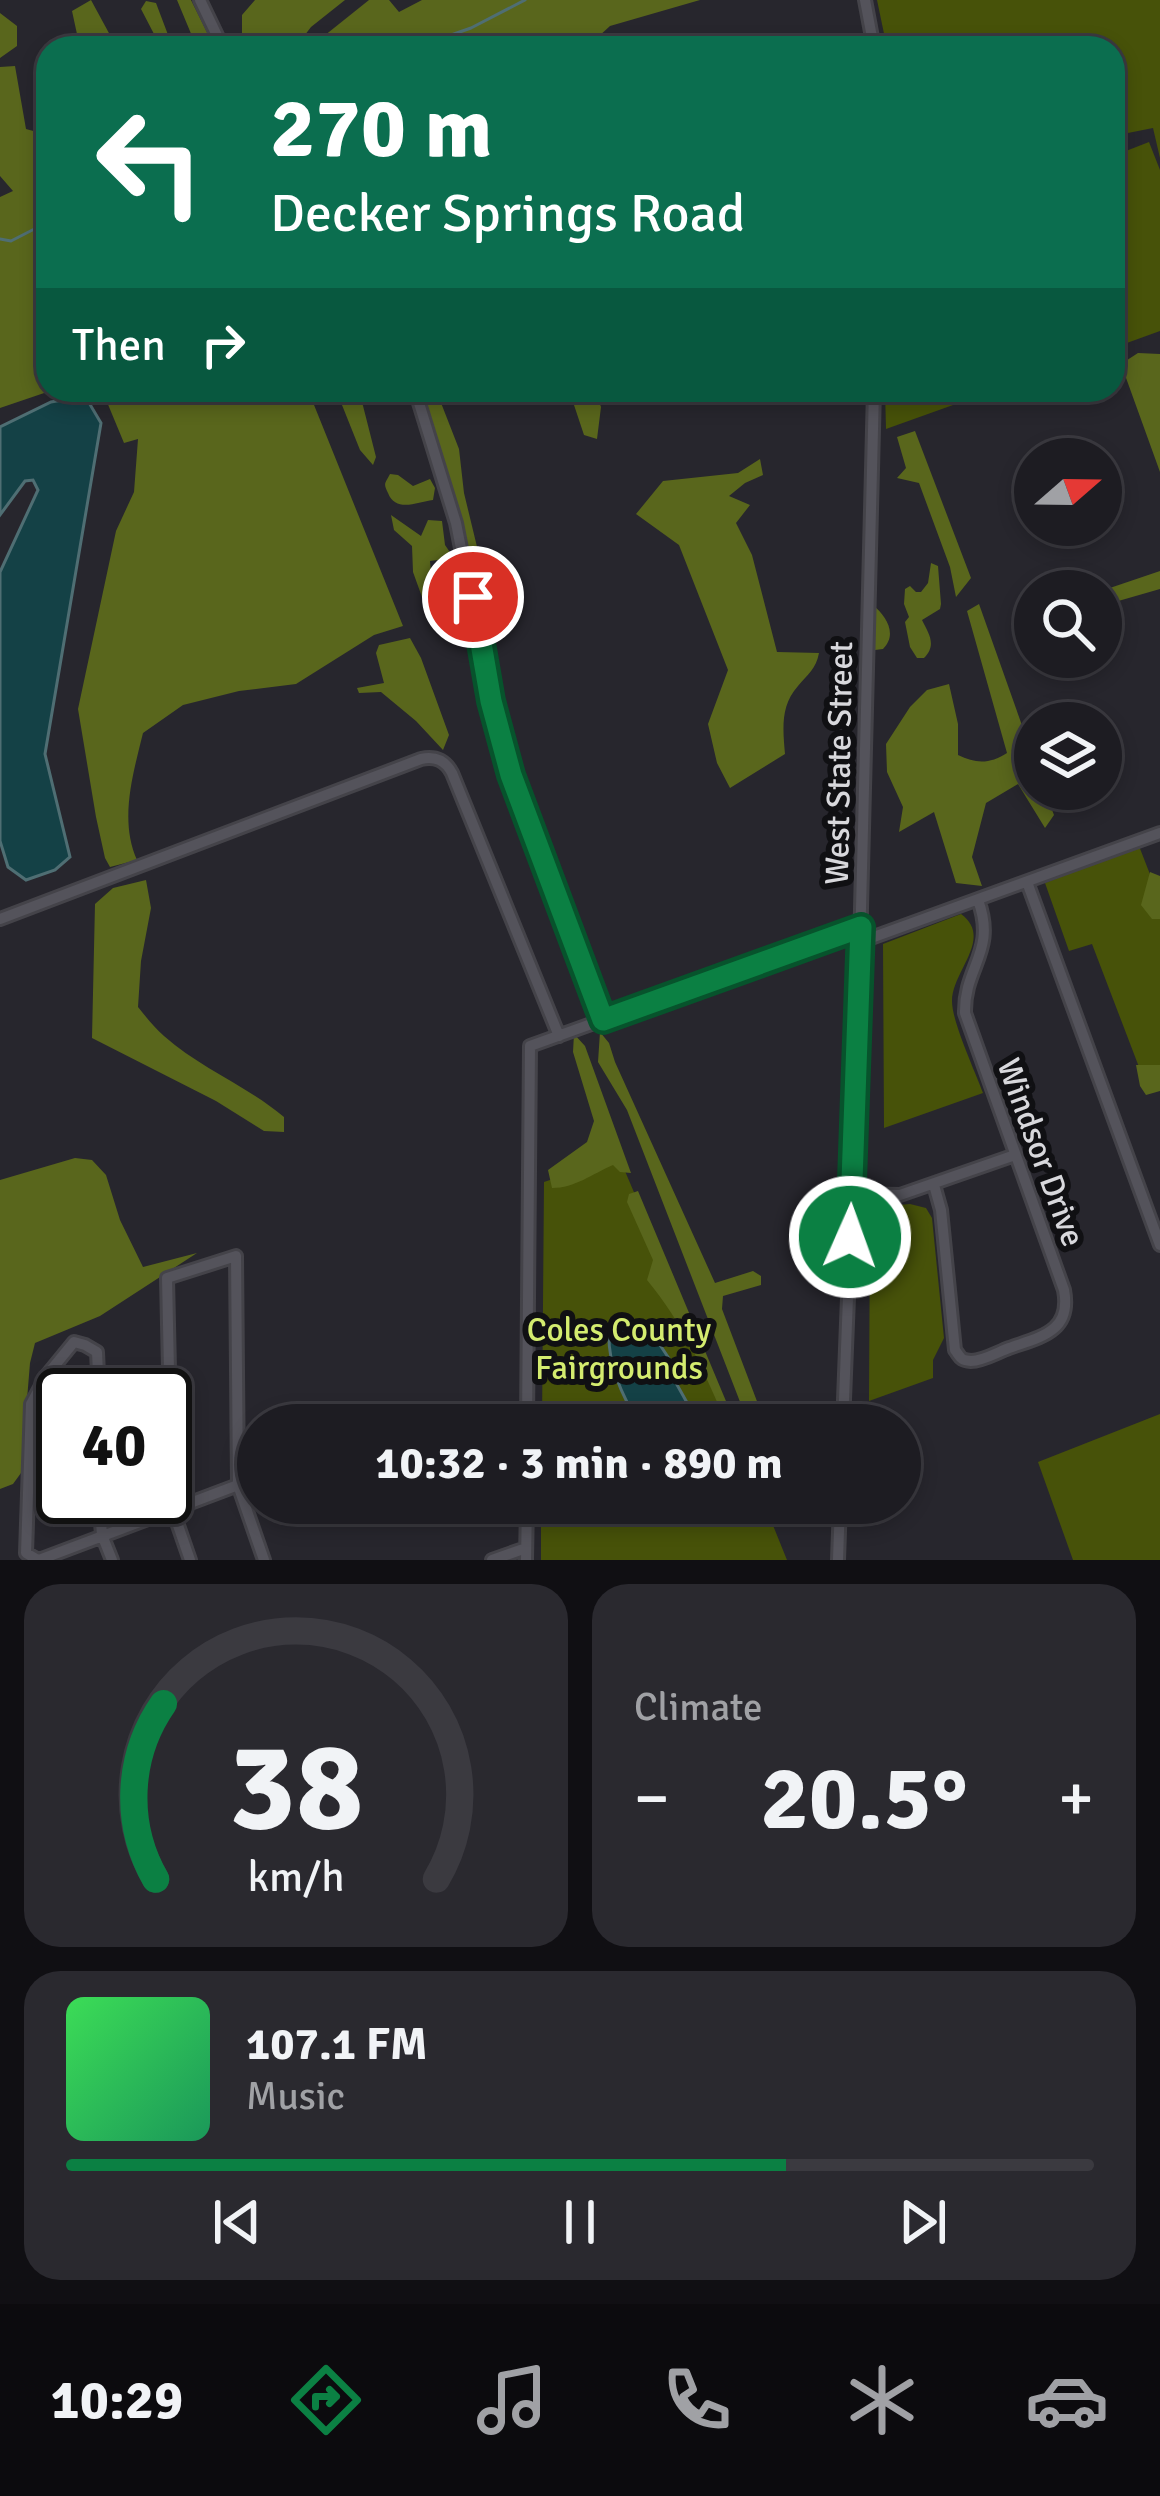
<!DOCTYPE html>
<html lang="en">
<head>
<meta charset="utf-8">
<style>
  :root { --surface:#1d1c22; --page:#2a292f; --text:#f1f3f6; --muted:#a0a1a5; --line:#3b3a40; --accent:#0b8043 }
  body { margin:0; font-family:Signika,sans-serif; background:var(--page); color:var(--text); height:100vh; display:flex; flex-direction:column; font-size:45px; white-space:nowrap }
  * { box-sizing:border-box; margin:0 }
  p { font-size:39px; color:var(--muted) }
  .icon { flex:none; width:66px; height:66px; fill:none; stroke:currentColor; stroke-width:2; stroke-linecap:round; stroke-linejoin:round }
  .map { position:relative; height:1560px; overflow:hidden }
  .details { display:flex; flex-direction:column; gap:24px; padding:24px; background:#100f13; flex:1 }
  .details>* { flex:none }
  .hud { position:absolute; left:36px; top:36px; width:1089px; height:366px; border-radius:36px; box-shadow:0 6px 18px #0003,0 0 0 3px var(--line); background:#0b6e4f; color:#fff; overflow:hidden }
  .needle { width:78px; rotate:70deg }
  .controls { position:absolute; left:1014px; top:438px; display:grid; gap:24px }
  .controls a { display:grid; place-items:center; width:108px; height:108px; border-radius:50%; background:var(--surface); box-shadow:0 6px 18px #0003,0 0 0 3px var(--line); font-size:60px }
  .speed { position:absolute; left:36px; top:1368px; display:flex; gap:24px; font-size:60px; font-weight:700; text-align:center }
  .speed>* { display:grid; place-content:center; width:156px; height:156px; border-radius:50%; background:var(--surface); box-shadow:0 6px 18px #0003,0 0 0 3px var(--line); line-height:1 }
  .speed .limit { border:6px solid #111; border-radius:18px; background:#fff; color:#111 }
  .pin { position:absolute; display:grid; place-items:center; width:102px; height:102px; color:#fff; margin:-51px; border:6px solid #fff; border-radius:50%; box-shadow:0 3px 12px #0007 }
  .me { position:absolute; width:132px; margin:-66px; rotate:2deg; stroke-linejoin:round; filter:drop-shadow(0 0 9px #0008) }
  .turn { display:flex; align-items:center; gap:42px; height:252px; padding:0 36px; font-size:54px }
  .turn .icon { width:156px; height:156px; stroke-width:2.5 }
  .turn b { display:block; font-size:84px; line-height:102px }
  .then { display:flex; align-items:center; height:114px; padding:0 36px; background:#0003; gap:24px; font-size:45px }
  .big { font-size:90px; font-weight:800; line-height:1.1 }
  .details .widget { flex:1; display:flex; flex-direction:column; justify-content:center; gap:18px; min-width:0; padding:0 42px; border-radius:36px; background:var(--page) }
  .details .dial { align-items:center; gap:0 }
  .dial svg { height:312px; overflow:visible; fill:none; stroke:var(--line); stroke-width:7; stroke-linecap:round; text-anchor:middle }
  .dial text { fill:var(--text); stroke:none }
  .song { display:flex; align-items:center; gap:36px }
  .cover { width:144px; height:144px; border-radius:18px; background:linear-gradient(135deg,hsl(130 70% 55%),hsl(150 70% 35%)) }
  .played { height:12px; border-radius:6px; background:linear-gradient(90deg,var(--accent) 70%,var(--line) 70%) }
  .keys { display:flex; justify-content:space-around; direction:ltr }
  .heat { display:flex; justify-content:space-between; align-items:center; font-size:66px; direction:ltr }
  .details .tiles { flex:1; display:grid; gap:24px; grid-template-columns:1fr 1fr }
  .widget:last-child { grid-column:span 2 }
  .trip { position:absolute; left:237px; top:1404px; width:684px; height:120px; border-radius:60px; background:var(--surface); box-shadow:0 6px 18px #0003,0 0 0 3px var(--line); font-weight:800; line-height:120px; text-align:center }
  .tabs { display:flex; height:192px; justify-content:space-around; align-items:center; background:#0c0b0e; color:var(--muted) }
  .tabs .icon { width:84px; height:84px }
  .tabs .active { color:var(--accent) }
  .tabs b { font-size:54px; color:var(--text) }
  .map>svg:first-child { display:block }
  .green { fill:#475209 }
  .forest { fill:#59661c }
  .water { fill:#144146; stroke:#4f6e73; stroke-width:3 }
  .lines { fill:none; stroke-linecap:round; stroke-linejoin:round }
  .stream { stroke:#4f6e73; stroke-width:3 }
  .minor-casing { stroke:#444349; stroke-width:16 }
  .minor { stroke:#54535b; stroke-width:10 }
  .route-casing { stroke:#07532c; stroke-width:30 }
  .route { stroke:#0b8043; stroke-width:21 }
  .labels { text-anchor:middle; stroke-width:12; stroke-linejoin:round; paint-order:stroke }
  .street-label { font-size:33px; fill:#d8d8dc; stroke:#101013 }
  .park-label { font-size:33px; fill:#d4ec6f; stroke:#101013 }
</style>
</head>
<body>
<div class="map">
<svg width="1160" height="1560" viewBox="0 0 1160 1560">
  <rect width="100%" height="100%" fill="#27262d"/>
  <path class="green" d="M877,0H1160V158L1153,128L1113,136V48H887Z
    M1149,142L1160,170V331L1113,348V156Z
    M885,390H995L886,429Z
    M1139,846L1160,900V1084L1147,1088L1092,944L1069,951L1045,883Z
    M961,914C994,938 952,971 952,1001C952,1022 975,1071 983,1093L884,1128L883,944Z
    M619,1157L733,1425H542L544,1182Z
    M910,1204L926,1208L932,1218L944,1338L933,1360V1378L869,1401L870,1220L888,1206Z
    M1160,1414V1560H1073L1038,1462Z
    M541,1503H764L787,1560H541Z"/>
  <path class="forest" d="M91,0L110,35L125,48H80L72,11Z
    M177,0H191L215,48H197Z
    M255,0H345L311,27L295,48H242V15Z
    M369,0H389L399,12L422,0H700L610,26L586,48H309Z
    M146,1L156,3L173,48H152L154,34L141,9Z
    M0,13L17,26V46L0,58Z
    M15,66L26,129L48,135V390H53L0,408V197L13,191L0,176V67Z
    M1138,353L1160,354V472L1121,364Z
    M102,390H308L403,626L374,635L296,684L239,691L183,705L143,733C133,774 119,820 137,860L110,867L105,858L96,817L78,709L116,531L134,492L138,439L124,443Z
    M336,390H359L376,457L373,465L360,450Z
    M419,390H436L459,449L464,493L479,555L476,561L472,559Z
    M569,390H595L601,407L597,439L584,435Z
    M915,431L971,578L956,597L950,567L919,483L897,478L906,468L897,437Z
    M760,459L763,475L745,483L729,496L750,505L736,523L752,555L777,652L819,653C816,669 808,674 798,686C780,706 783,730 785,754L730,788L717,763L708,724L728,670L679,545L636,514L663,481L738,473Z
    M390,474L398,475L413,486L430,479L435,488L433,500C417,502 396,513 388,493C383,483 385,484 390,474Z
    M391,515L421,536L428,520L442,521L445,545L456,561L446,573L438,560L430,561L433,595L426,600L422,597L413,572L412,546L394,530Z
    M931,563L938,566L941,604L940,609L922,620C929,634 937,645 924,658H917L910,647L905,622L909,617L904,604L905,589L910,586L916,592H921L928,583Z
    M1160,571V589L1101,606V591Z
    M979,604L1035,762V789H1044L1054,815L1045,828L1018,784L986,803L972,857L982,886L956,883L934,812L899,832L903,807L887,772L886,744L910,707L927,690L949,684L958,724V755C976,764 990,764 1007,753L967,611Z
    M873,605C886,616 898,634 883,649L875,650Z
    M410,638L421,658L449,735L443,750L416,721L381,692L359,693L357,688L384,683L376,653L379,645Z
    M1150,872L1160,876V919H1152L1141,905Z
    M146,880L151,908L141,961L138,1007C146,1017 154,1027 164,1036C200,1068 247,1086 284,1117V1132L264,1131L216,1101L92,1038L95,904L113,888Z
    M600,1032L609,1043L615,1062L715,1283L753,1271L761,1276V1285L723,1296L722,1309L766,1425H749L627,1110L598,1062Z
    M574,1034L585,1046L631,1173L620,1172L613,1165C592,1174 575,1188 552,1188L548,1170L587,1142L594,1121L573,1052Z
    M1136,1065H1160V1091L1146,1095L1140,1086Z
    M75,1158L92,1160L106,1175L120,1220L143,1267L197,1253L100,1316L35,1343L30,1363L21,1473L13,1484L0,1489V1180Z
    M638,1191L736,1425H727C705,1373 683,1323 647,1280L653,1260L627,1202L629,1194Z"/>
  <path class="water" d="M85,396L101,423L45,754L70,857L55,870L26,880L8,867L0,841V572L38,490L33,480L25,481L0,515V427L51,402Z
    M616,1323L637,1325L658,1342L670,1360L676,1383L690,1408L694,1419L692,1425H640C622,1396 607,1364 609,1329Z"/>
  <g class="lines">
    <path class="stream" d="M414,48L471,28L525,0
      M0,239L11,241L48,222"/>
    <defs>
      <path id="minor" d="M200,0L223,48
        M865,0L874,48
        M415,390L456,523L491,701L511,775L603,1020
        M1027,882L1160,1245
        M0,919L421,759C435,756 445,760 452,773L559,1036
        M860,942L1160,833
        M934,1185L941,1210L955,1350C961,1358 960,1360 971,1361C983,1361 998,1352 1009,1348C1040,1337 1072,1332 1064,1290L965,1013C964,966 997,952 978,900
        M852,1194L900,1195L1015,1155
        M527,1425L530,1046L861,927
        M843,1425L857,1068L874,390
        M99,1497L102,1535L112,1560
        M38,1560L26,1553L31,1404L47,1375L74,1342L85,1345L97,1352L99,1395
        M39,1560L238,1485
        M190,1560L172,1508L167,1278L236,1256L238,1485L264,1560
        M492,1560L526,1548
        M526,1560L527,1503
        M838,1560L840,1503"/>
    </defs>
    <use href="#minor" class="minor-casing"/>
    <use href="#minor" class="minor"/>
  </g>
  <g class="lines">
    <defs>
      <path id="route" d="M473,597L491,701L511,775L603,1020L861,927L850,1237"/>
    </defs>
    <use href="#route" class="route-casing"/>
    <use href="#route" class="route"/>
  </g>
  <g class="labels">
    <g class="street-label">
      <text transform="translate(838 763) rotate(-89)" y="12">West State Street</text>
      <text transform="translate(1042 1152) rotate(70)" y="12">Windsor Drive</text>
    </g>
    <g class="park-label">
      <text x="619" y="1341">Coles County<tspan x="619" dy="38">Fairgrounds</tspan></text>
    </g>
  </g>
</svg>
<div class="controls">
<a><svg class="needle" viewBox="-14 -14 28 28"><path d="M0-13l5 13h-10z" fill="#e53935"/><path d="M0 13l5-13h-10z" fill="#a0a1a5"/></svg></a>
<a><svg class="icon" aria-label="search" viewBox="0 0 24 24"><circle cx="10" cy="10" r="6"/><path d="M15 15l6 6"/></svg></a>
<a><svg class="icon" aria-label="layers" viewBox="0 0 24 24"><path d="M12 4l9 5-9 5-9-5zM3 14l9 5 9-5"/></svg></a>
</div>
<div class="speed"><div class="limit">40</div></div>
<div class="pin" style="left:473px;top:597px;background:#d93025"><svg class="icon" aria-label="arrive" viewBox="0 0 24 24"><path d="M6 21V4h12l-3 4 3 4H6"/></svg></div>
<svg class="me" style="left:850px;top:1237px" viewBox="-20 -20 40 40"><circle r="17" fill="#0b8043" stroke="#fff" stroke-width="3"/><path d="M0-11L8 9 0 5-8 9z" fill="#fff"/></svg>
<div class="trip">10:32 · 3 min · 890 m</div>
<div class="hud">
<div class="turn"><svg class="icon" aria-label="left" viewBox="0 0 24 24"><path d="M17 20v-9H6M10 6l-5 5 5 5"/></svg><div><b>270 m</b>Decker Springs Road</div></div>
<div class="then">Then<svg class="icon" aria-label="right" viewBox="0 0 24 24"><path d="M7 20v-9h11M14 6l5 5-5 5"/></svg></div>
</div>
</div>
<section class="details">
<div class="tiles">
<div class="widget dial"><svg viewBox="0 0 100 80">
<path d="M14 69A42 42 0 1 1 86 69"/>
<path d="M14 69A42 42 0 0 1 16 24" stroke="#0b8043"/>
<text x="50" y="56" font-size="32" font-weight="700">38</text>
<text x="50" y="72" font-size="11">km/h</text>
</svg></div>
<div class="widget"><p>Climate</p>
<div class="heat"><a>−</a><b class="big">20.5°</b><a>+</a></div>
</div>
<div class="widget">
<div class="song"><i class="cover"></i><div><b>107.1 FM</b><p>Music</p></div></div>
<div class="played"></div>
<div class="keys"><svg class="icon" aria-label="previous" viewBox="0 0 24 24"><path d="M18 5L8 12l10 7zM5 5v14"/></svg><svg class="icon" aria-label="pause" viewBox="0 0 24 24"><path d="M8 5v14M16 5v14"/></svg><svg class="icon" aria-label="next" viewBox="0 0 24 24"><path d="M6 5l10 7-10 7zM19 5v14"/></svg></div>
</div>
</div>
</section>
<nav class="tabs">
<b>10:29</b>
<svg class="icon active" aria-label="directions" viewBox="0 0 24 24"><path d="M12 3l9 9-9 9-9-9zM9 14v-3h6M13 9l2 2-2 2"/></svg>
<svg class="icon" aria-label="music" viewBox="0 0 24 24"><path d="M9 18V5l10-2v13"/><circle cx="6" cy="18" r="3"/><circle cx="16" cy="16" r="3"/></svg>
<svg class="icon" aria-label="phone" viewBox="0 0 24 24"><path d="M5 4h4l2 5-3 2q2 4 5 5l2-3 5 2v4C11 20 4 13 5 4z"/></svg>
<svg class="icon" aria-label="climate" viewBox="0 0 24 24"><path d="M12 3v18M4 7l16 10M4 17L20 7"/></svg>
<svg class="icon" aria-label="car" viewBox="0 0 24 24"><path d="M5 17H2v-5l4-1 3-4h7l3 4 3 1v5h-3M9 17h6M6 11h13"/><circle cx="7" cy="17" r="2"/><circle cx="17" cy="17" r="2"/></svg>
</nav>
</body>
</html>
